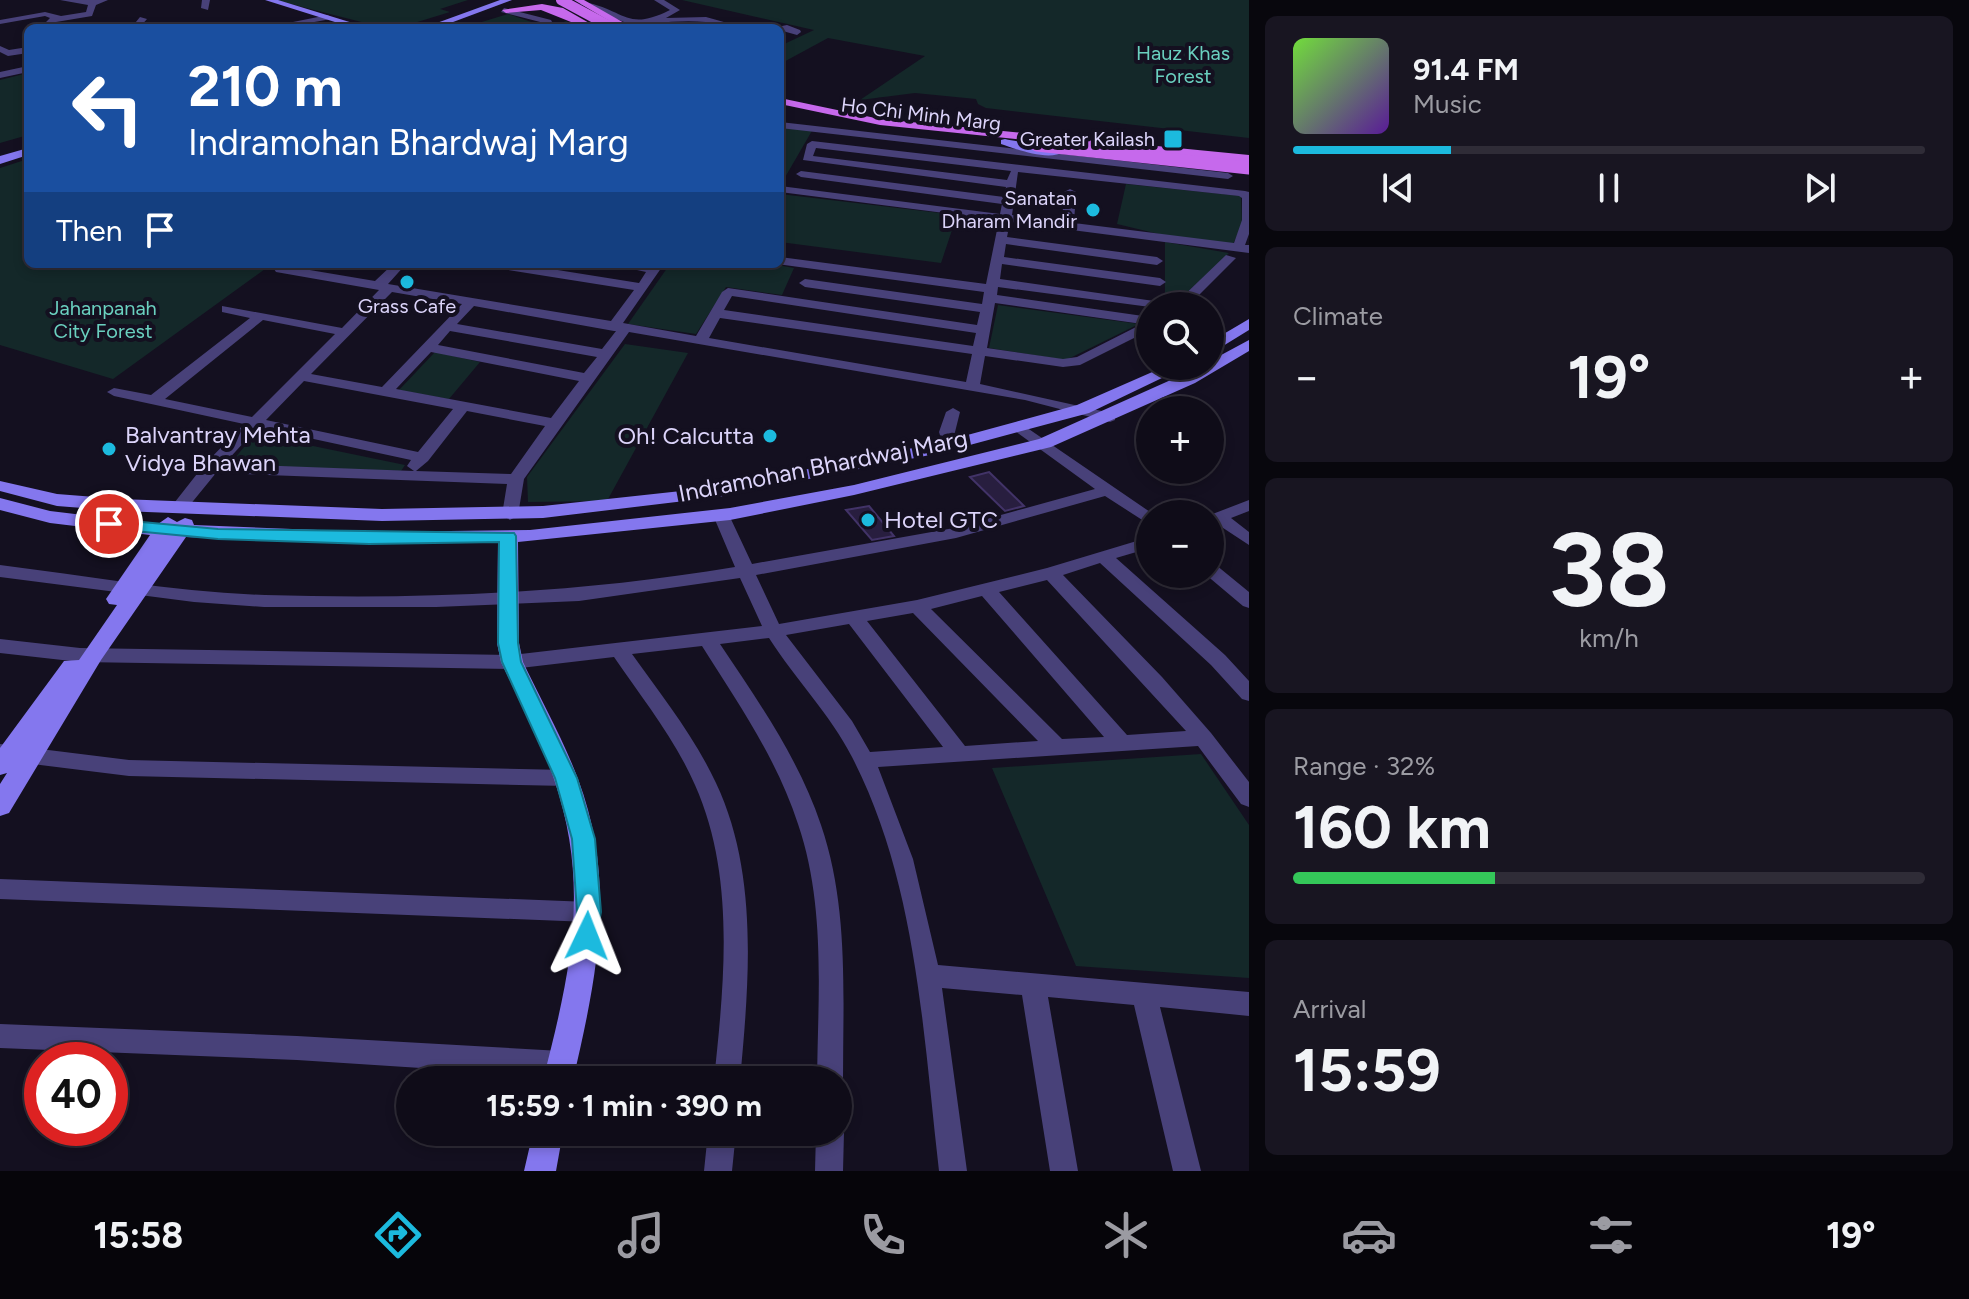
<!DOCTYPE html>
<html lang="en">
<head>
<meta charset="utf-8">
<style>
  :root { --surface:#0f0c18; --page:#181521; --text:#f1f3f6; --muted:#9b9ba2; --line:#2f2c37; --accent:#1cbade }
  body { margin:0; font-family:Figtree,sans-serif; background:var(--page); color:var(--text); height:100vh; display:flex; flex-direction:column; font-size:30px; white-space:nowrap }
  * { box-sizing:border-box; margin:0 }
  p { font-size:26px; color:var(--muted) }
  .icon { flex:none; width:44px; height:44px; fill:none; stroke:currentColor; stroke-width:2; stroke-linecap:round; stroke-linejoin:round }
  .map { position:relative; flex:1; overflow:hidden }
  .details { display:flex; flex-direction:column; gap:16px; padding:16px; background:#08070d; width:720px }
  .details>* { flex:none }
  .guide { position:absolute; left:24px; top:24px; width:760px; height:244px; border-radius:12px; box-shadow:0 4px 12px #0003,0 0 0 2px var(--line); background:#1a4fa0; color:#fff; overflow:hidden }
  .fabs { position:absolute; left:1136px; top:292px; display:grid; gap:16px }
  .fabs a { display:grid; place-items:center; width:88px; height:88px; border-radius:50%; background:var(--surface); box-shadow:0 4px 12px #0003,0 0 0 2px var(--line); font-size:40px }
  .speed { position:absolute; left:24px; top:1042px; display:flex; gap:16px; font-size:40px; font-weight:700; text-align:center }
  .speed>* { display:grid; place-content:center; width:104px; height:104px; border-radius:50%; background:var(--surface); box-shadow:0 4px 12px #0003,0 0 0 2px var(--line); line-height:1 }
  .speed .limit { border:12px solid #d22; background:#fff; color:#111 }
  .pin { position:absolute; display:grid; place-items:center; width:68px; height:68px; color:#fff; margin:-34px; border:4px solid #fff; border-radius:50%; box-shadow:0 2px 8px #0007 }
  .me { position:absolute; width:88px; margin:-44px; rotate:2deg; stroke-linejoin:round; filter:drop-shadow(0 0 6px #0008) }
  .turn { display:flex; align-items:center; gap:28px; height:168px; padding:0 32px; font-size:36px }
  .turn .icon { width:104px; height:104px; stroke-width:2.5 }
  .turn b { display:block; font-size:56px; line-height:68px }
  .then { display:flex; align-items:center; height:76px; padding:0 32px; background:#0003; gap:16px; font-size:30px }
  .big { font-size:60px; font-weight:700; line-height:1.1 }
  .details .widget { flex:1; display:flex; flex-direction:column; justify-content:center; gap:12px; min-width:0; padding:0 28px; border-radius:12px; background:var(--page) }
  .details .dial { align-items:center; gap:0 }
  .dial b { font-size:104px; line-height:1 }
  .song { display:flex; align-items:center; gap:24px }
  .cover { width:96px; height:96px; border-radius:12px; background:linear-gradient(135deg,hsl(100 70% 55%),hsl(270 70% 35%)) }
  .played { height:8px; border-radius:4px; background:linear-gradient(90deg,var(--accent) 25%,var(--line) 25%) }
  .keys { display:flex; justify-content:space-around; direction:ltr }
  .heat { display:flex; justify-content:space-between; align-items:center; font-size:44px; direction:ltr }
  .charge { height:12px; border-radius:6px; background:linear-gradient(90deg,#34c759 32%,var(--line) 0) }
  .trip { position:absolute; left:396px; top:1066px; width:456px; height:80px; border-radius:40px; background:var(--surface); box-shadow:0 4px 12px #0003,0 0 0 2px var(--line); font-weight:700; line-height:80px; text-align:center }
  .tab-bar { display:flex; height:128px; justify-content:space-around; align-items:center; background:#06050a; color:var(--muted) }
  .tab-bar .icon { width:56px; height:56px }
  .tab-bar .active { color:var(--accent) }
  .tab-bar b { font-size:36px; color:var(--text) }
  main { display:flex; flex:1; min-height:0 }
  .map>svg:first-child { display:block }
  .green { fill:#142829 }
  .building { fill:#281e3f; stroke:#423368; stroke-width:2 }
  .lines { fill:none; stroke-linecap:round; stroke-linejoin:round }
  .street { fill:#484179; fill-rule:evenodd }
  .secondary { fill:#8477ee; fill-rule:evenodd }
  .primary { fill:#c669ec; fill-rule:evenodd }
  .primary-bridge-far1 { stroke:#c669ec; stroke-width:10 }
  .primary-bridge { stroke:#c669ec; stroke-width:13 }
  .route { fill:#1cbade; stroke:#127990; stroke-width:2 }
  .poi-dot { fill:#1cbade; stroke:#141020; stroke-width:3 }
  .labels { text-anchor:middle; stroke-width:8; stroke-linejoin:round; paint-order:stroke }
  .far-park-label { font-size:20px; fill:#6ad0bf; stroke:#141020 }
  .far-street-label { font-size:20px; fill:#dcd4fa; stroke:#141020 }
  .far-poi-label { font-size:20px; fill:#dcd4fa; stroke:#141020; text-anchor:end }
  .poi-label { font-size:24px; fill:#dcd4fa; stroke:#141020; text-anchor:start }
  .street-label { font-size:24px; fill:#dcd4fa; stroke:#141020 }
</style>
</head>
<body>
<main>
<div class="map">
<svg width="1249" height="1171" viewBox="0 0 1249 1171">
  <rect width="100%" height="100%" fill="#141020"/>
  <path class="green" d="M275,0H468L440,9L450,12L398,28H385Z
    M682,0H1249V138L986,108L978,104L976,99L915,93L860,100L925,56L828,38L780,64V46L814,30Z
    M508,14L549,28L566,21L579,28H462Z
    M28,73V135L0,143V80Z
    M780,125L813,129L780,186Z
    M28,159V264H272L113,379L0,345V168Z
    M1126,184L1241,196L1242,225L1233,244L1163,235L1117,224Z
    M780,194L957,215L941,263L780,242Z
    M1165,242L1229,253L1177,302L1165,299Z
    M670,264H772L794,268L782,295L726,287L696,334L628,324Z
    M998,305L1139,324L1066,360L989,348Z
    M625,344L688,353L607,501L528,502L527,477Z
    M435,352L480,362L449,399L399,390Z
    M255,434L405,465L401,471L229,465Z
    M1201,754L1249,825V978L1076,966L992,768Z"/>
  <path class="building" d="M989,472L1024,506L1005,511L970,477Z
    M869,506L894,536L872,540L846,510Z"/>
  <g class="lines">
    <path class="street" d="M60,0H108L96,5L92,16L56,22L49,28H40L50,18L45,16L0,24V20L45,12L61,16L86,12L88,5Z
      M202,0H210L208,10L201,8Z
      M654,0H664L680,10L666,18L706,17L731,24L729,28H721L722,25C691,17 653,24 622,27L618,25L624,22L580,4L584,2C626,10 626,32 670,10Z
      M504,8L551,20L552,22L548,24L501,12Z
      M328,15L331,19L281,28H263Z
      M140,17L147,19L139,28H131Z
      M787,25L800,30L801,32L797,35L772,28Z
      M0,46L9,50L28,47V53L8,56L0,52Z
      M28,66V72L0,78V72Z
      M780,122L1228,173L1233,176L1228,179L780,128Z
      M812,141L1245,191L1249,192V234L1245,245H1249V253L1010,222L1007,237L1157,257L1163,261L1157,265L1006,244L1004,257L1160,278L1166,282L1160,286L1002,264L1000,279L1175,304L1226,255L1236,258L1188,306L1150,307L998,287L997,295L1150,317V330L1080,365L1063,367L985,356L980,384L1115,414V420L1110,422L1025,400L629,332L524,479L518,515L510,520L502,515L507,484L216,473L185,511H173L171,507L204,465L244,424L114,396L107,392L114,388L151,395L250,318L222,312V306L342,328L379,290L276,272L274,269L280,265L375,281L393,264H406L388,284L611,321L634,290L496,268L490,264H520L639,283L646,272L610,264H664L623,323L696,336L722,292L728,288L977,325L980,312L805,287L799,283L805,279L982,304L984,292L777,264H780V257L986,284L999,220L780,192V186L1000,214L1002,204L801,177L796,174L801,171L1004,197L1006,187L803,160L807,144ZM816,148L1011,171L1007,180L813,156ZM1018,172L1239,196L1242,198V220L1234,243L1074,223L1076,192L1070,189L1064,192L1062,222L1012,215ZM392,292L462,304L382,387L311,374ZM732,296L976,333L973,346L724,310ZM995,303L1142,324L1077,357L1063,359L987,348ZM474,306L614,331H616L602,349L457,324ZM720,318L972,354L966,382L709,338ZM263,320L335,334L252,417L165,399ZM450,331L597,357L584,373L438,345ZM431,352L579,381L551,418L396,389ZM304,381L453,409L418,452L266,420ZM467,411L545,426L511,474L416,471L428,461ZM258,427L411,460L407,466L414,471L224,464Z
      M953,408L960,412L955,432L959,445L951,450L943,445L939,432L946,412Z
      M1020,423L1153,514H1150V525L1105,496L956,538L756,575L779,624L917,600L1047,568L1150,537V548L1116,558L1225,655L1249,681V701L1242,699L1211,665L1100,563L1063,575L1162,677L1211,733L1249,782V807L1241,804L1198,746L878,767L913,859L938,965L1249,992V1016L1160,1007L1201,1171H1173L1134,1005L1048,997L1078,1171H1050L1022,995L942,988L967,1171H939C923,1033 917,883 852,757C830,714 795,679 769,638L720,644C758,701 799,759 821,825C849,907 843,995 843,1080L838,1090V1080H817C818,995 826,906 798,824C777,759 738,703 702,646L632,654C662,696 694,736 716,783C759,874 749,983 740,1080H714C724,984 736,877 695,785C675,739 642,698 614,657L512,669L80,662L0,653V639L80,648L512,655L762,626L740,578L579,601L436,607H264L194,602L0,577V565C88,576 176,592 265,595C422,600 580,593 735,567L713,515L721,510L729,515L752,564L954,528L1095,489L1015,431V425ZM1047,580L1186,731L1127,735L999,592ZM982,596L1104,737L1062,739L931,609ZM913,613L1038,741L965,746L867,621ZM849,624L943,747L870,752L852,721L786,635Z
      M1249,500V511L1231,518L1249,532V545L1217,524L1210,526V515Z
      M1210,563L1216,565L1249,592V608L1243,606L1205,574H1210Z
      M0,744L129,760L566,770L574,772L577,778L574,784L566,786L129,776L0,760Z
      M0,879L589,902L597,905L601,912L597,919L589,922L0,899Z
      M0,1024L297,1036L561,1051L570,1055L574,1064L570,1073L561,1077L297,1060L0,1048Z
      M838,1122L844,1132L843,1171H815L816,1132H838Z
      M708,1132H736L732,1171H704Z"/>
    <path class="secondary" d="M265,0H278L369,28H354Z
      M500,0H512L437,28H423Z
      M1005,139C1021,143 1052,144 1064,152C1048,161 1018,150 1001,144V140Z
      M28,148V155L0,164V156Z
      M1249,319V330L1210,354V342Z
      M1249,340V351L1195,383L1051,447L854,495L730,520L518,542L519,643L523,662C541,700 563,739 578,779C617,883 597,976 573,1080H543C570,974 591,887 554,779C541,739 519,700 501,662L497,643L498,542L369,544L186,537L101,660L9,813L0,816V784L7,773L0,775V748L64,661L79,660L117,605L109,604L106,599L150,535L50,523L0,510V498L50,511L158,524L168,517L177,522L185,518L192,520L194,525L369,532L530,530L730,508L854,485L1039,439L1202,366H1210V361Z
      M1166,366H1187L1089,413L940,453L718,497L543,518L382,521L121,511L57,506L0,491V481L57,494L121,499L382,509L543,506L718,487L938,443L1077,405Z
      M533,1132H563L556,1171H524Z"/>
    <path class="primary" d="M574,0H584L633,28H621Z
      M542,4L563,8L598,28H586L541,10L506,13L502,10Z
      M780,98L880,119L1249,155V163L880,125L780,104Z"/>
    <path class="primary-bridge-far1" d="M561,0L613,28"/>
    <path class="primary-bridge" d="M1037,145L1249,168"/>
  </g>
  <path class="route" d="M109,519L218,529L514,533L516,536L518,643L521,662L577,778L595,839L601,912L595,944L587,947L578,944L574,936L577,912L572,839L555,778L502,662L498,643L499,542L369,544L218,539L103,528L101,524L103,521Z"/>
  <g class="poi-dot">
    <rect x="1163" y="129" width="20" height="20" rx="4"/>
    <circle cx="1093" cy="210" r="8"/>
    <circle cx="407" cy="282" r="8"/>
    <circle cx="770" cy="436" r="8"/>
    <circle cx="109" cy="449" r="8"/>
    <circle cx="868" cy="520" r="8"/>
  </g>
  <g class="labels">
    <g class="far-park-label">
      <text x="1183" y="60">Hauz Khas<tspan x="1183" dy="23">Forest</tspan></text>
      <text x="103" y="315">Jahanpanah<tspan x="103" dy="23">City Forest</tspan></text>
    </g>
    <g class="far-street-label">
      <text transform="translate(921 114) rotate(7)" y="7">Ho Chi Minh Marg</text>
    </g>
    <g class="far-poi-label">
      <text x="1155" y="146">Greater Kailash</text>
      <text x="1077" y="205">Sanatan<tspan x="1077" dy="23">Dharam Mandir</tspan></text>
      <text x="407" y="313" text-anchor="middle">Grass Cafe</text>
    </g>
    <g class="poi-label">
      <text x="125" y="443">Balvantray Mehta<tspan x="125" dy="28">Vidya Bhawan</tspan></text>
      <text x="754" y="444" text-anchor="end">Oh! Calcutta</text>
      <text x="884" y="528">Hotel GTC</text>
    </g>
    <g class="street-label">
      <text transform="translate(823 466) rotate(-11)" y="8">Indramohan Bhardwaj Marg</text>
    </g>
  </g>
</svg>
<div class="fabs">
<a><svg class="icon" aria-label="search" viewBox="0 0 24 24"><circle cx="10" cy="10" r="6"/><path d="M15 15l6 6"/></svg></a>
<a>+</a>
<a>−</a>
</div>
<div class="speed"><div class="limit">40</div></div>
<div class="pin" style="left:109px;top:524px;background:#d93025"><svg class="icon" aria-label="arrive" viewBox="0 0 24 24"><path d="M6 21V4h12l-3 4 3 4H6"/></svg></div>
<svg class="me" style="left:587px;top:936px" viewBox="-20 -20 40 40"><path d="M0-17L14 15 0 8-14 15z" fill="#1cbade" stroke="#fff" stroke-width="4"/></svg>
<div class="trip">15:59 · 1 min · 390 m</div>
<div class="guide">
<div class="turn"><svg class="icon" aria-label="left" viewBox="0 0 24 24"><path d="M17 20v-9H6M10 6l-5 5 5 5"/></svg><div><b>210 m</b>Indramohan Bhardwaj Marg</div></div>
<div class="then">Then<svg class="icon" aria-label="arrive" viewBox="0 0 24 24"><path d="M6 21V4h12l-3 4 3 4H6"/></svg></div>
</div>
</div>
<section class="details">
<div class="widget">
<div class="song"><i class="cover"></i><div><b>91.4 FM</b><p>Music</p></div></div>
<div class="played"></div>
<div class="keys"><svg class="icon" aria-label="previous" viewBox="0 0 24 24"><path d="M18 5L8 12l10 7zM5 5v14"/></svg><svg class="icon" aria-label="pause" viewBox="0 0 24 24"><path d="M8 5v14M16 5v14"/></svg><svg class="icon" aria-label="next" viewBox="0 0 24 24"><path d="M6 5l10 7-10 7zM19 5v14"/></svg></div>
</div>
<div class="widget"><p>Climate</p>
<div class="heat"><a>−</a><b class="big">19°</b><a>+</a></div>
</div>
<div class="widget dial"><b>38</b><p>km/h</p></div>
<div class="widget"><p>Range · 32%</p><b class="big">160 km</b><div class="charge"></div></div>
<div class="widget"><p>Arrival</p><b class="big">15:59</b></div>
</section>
</main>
<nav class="tab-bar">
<b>15:58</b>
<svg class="icon active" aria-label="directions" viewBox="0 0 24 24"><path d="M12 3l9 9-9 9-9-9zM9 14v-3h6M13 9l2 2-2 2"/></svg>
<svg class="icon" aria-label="music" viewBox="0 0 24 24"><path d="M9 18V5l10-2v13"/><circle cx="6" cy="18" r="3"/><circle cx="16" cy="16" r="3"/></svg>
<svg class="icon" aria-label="phone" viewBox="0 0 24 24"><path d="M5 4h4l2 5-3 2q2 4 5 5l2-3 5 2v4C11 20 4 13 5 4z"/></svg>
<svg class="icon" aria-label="climate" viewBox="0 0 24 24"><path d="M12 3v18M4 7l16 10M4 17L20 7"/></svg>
<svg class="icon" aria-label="car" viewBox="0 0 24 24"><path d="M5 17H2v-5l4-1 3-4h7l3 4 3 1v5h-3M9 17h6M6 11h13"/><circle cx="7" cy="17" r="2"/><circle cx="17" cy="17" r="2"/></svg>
<svg class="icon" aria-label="filters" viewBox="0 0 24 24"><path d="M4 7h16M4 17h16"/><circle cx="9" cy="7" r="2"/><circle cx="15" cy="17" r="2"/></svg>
<b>19°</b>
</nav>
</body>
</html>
